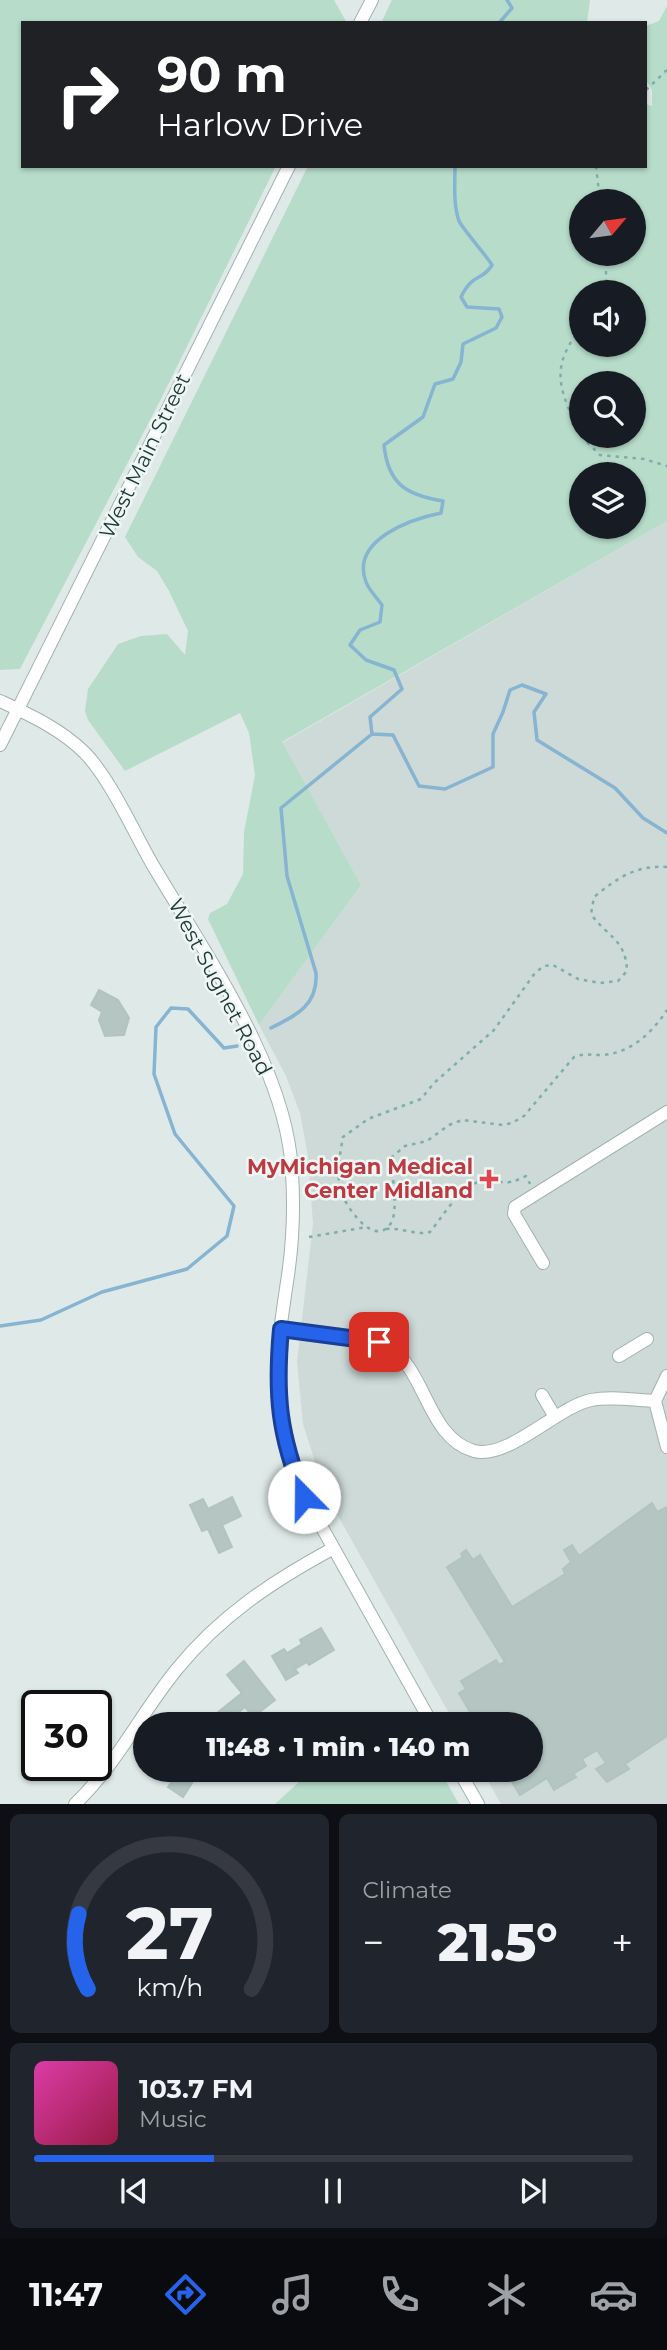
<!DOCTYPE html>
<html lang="en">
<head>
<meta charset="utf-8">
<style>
  :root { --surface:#171b24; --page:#20242c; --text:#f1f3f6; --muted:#9ea1a6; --line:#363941; --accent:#2563eb }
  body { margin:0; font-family:Montserrat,sans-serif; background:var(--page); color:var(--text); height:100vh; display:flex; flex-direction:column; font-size:26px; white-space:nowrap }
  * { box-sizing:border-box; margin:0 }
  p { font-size:23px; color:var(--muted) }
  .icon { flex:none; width:38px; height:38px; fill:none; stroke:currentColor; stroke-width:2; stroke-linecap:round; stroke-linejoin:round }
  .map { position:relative; height:1804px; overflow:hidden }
  .sheet { display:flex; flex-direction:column; gap:10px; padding:10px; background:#0d0f14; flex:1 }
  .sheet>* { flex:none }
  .guide { position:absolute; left:21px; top:21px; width:626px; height:147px; border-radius:0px; box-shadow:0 2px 5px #0004; background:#202124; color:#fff; overflow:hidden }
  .needle { width:46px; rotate:61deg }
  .controls { position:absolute; left:569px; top:189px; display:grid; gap:14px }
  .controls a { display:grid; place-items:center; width:77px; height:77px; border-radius:50%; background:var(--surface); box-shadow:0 2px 5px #0004; font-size:35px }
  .speed { position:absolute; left:21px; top:1690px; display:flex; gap:14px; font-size:35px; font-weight:700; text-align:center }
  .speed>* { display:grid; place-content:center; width:91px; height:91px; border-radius:50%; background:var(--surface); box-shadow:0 2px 5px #0004; line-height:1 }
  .speed .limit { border:4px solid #111; border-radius:10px; background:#fff; color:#111 }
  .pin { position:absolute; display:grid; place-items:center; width:60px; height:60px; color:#fff; margin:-30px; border-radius:14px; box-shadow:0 4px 10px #0006 }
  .me { position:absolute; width:77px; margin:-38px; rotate:338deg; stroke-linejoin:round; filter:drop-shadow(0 0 5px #0008) }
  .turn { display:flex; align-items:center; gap:24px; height:147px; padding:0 21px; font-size:32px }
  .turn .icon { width:91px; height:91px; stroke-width:2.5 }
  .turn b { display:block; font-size:49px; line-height:60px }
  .big { font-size:52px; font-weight:800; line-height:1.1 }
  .sheet .tile { flex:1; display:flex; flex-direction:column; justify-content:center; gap:10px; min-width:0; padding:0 24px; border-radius:10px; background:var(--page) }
  .sheet .dial { align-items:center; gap:0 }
  .dial svg { height:182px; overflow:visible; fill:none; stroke:var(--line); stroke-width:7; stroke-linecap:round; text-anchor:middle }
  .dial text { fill:var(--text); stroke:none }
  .song { display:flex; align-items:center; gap:21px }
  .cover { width:84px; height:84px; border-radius:10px; background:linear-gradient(135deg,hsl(320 70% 55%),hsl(340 70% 35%)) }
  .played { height:7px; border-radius:4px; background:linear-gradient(90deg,var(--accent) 30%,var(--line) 30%) }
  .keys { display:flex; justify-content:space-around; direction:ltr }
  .heat { display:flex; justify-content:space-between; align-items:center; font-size:38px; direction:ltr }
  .sheet .tiles { flex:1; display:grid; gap:10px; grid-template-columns:1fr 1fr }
  .tile:last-child { grid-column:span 2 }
  .trip { position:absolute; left:133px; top:1712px; width:410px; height:70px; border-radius:35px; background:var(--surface); box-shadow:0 2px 5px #0004; font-weight:800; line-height:70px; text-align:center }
  .tabs { display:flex; height:112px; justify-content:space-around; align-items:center; background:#090b0e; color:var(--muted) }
  .tabs .icon { width:49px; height:49px }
  .tabs .selected { color:var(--accent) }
  .tabs b { font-size:32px; color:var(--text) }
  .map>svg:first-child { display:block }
  .built { fill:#cddad7 }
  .green { fill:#b7dcca; fill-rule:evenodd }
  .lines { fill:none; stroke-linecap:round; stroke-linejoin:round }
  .stream { stroke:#86b4d1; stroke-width:3.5 }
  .building { fill:#b4c5c2; stroke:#b1c4c0; stroke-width:2 }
  .minor-casing { stroke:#a2b2b0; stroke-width:14 }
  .path { stroke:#7faeaa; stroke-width:2.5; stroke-dasharray:3.5 5; stroke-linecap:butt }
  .minor { stroke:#fff; stroke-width:12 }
  .route-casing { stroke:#184099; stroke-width:18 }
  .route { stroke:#2563eb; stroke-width:12 }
  .health-dot { fill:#e0444e; stroke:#eff7f5; stroke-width:2.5 }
  .labels { text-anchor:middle; stroke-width:5; stroke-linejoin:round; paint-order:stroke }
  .street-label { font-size:21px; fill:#203a39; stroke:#eff7f5 }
  .health-label { font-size:21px; font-weight:bold; fill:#be3a42; stroke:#eff7f5; text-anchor:end }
</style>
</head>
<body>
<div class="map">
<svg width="667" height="1804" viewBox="0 0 667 1804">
  <rect width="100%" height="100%" fill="#dfeae8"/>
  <path class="built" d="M667,521V1804H501L481,1769H530V1724H455L333,1507L324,1490L303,1424L297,1362L313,1224L308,1156L300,1113L286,1076L259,1025L361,885L282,743Z"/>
  <path class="green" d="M0,0H334L347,23H23V166H276L160,401L20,669L0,670Z
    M392,0H590L587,23H381Z
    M667,6V521L282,742L361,885L259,1025L208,919L210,913L227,904L243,874L244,832L255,775L249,733L240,713L125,771L88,720L85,711L88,689L118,644L141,636L167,634L185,655L188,631L169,591L157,571L138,557L125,537L308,166H646V104L652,106V90L646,80V26L659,21ZM581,201H634V254H581ZM581,292H634V345H581ZM634,383V436H581V383ZM581,474H634V527H581Z
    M313,1769H439L459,1804H275Z"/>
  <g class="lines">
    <path class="stream" d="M499,23L512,8L507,0
      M372,734L370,717L402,689L394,670L366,660L350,645L360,630L380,622L382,605C377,598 369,590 366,582C350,540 411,519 441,513L443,501C406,495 388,484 384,445L423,417L435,384L453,379L461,362L463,344L496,328L502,317L499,309L467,307L461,297C473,272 482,282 492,265C486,255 462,228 459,221C453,204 455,184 455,166
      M271,1028C297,1015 318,1005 316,973L287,876L281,808L372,734L393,735L419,786L445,789L493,767V734L503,712L510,690L522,685L546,694L534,712L537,740L615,788L643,818L667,833
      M0,1326L41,1320L102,1292L187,1269L227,1236L234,1206L175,1134L154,1074L156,1027L171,1008L188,1009L224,1048L237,1046"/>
  </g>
  <path class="building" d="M99,990L118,1000L129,1018L124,1035L105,1036L99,1020L102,1012L91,1005Z
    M232,1497L241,1516L222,1525L232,1547L219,1553L208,1529L202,1531L190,1505L203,1499L208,1509Z
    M652,1503L657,1512L667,1507V1736L625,1764L629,1769L607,1782L596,1769L606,1763L597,1750L582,1759L586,1766L573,1774L576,1777L554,1790L547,1778L520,1795L504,1769H530V1724H477L459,1693L466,1689L461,1681L496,1660L499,1665L505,1662L447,1567L463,1557L461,1554L466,1550L473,1560L480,1555L512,1607L565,1574L563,1569L571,1562L564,1550L572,1545L579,1556Z
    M321,1628L334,1650L309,1665L307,1662L295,1669L298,1673L286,1680L272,1656L284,1649L287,1653L302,1644L300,1640Z
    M244,1661L275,1700L253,1717L245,1707L225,1723L217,1713L242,1693L227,1675Z
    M163,1769H201L183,1797L168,1787L175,1777Z"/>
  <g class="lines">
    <defs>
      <path id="minor" d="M360,23L372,0
        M0,701C30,715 61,729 85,753C110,779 133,830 151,862C203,951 288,1069 292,1173C294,1204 293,1237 289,1268C284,1304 277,1342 277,1379C277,1419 289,1460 305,1497L432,1724
        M0,745L289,166
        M543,1263L514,1214L515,1207L667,1112
        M281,1329C307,1332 365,1334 387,1346C426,1368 427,1438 474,1451C508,1460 557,1407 591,1400C611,1396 634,1400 655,1401
        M619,1356L647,1339
        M667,1376L655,1401L667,1447
        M542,1395L555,1417
        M458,1769L478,1804
        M75,1804C117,1764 141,1713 177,1669C220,1616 273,1581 332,1549"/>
    </defs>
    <use href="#minor" class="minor-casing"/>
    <path class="path" d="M646,90L667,70
      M596,166L600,201
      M606,254V292
      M581,328C548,369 560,391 581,435
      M581,436L600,455L644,459L667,466
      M667,867C636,865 617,878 594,897L591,914C607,937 626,939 627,971L618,981L600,983L578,979L553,965L544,966L535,973L494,1030L434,1083L421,1099L368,1119L343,1137C340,1153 336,1176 341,1192C346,1207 375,1249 391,1223C399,1210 391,1173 392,1157L405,1146L427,1141L449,1125L462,1120L503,1125L512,1123L524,1116L574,1057C584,1053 590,1055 601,1055C630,1054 652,1033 667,1010
      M386,1229C401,1227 416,1236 430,1232C443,1216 461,1185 482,1181C503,1178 500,1189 526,1176L530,1184
      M309,1237L367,1227"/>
    <use href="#minor" class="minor"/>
  </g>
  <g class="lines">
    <defs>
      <path id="route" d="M304,1497C279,1435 275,1395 281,1329L379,1342"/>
    </defs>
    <use href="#route" class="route-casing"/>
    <use href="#route" class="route"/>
  </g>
  <path class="health-dot" d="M485.5 1168.5h7v7h7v7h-7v7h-7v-7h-7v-7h7z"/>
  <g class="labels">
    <g class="street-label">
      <text transform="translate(145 456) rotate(-64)" y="7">West Main Street</text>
      <text transform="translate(220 987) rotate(62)" y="7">West Sugnet Road</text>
    </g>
    <g class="health-label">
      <text x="473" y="1174">MyMichigan Medical<tspan x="473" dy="24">Center Midland</tspan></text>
    </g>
  </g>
</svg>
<div class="controls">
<a><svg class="needle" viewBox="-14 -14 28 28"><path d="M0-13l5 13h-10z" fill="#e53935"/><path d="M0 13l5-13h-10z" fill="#9ea1a6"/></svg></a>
<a><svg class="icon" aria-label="sound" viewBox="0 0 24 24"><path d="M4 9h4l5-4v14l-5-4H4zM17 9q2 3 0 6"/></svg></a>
<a><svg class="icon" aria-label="search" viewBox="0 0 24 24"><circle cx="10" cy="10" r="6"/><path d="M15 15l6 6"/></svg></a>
<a><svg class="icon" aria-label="layers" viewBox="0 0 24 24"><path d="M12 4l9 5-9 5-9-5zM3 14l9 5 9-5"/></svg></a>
</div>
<div class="speed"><div class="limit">30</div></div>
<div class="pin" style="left:379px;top:1342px;background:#d93025"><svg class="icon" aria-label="arrive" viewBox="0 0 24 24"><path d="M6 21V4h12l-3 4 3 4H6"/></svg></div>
<svg class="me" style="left:304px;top:1497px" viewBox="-20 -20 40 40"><circle r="19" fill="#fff"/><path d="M0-13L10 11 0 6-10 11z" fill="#2563eb"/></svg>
<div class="trip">11:48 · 1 min · 140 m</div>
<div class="guide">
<div class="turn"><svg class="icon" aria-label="right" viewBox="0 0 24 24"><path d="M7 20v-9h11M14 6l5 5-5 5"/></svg><div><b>90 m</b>Harlow Drive</div></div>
</div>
</div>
<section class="sheet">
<div class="tiles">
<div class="tile dial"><svg viewBox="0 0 100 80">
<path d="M14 69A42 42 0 1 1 86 69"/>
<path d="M14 69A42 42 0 0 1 10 36" stroke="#2563eb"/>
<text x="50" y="56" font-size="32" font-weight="700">27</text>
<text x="50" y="72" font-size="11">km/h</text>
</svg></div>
<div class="tile"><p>Climate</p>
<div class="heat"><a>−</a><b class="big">21.5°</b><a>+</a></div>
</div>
<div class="tile">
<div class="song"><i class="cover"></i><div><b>103.7 FM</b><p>Music</p></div></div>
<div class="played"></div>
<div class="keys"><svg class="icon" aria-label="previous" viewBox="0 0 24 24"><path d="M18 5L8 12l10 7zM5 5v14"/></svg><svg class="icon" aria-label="pause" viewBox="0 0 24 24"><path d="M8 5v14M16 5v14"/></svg><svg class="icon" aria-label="next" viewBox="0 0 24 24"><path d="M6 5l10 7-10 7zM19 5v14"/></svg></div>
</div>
</div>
</section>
<nav class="tabs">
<b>11:47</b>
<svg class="icon selected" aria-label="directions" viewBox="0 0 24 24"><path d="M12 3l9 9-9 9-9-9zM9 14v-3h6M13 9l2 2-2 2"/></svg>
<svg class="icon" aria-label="music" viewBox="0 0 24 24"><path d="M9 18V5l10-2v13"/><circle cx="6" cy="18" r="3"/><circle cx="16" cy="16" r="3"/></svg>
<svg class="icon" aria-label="phone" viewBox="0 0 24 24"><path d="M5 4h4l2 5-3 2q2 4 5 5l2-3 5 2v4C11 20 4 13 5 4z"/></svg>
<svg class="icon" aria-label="climate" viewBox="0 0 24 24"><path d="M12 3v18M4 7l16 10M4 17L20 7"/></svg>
<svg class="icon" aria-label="car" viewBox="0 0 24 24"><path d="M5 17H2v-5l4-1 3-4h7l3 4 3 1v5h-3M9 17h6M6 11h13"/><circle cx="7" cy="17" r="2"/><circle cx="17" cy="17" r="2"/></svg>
</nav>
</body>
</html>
